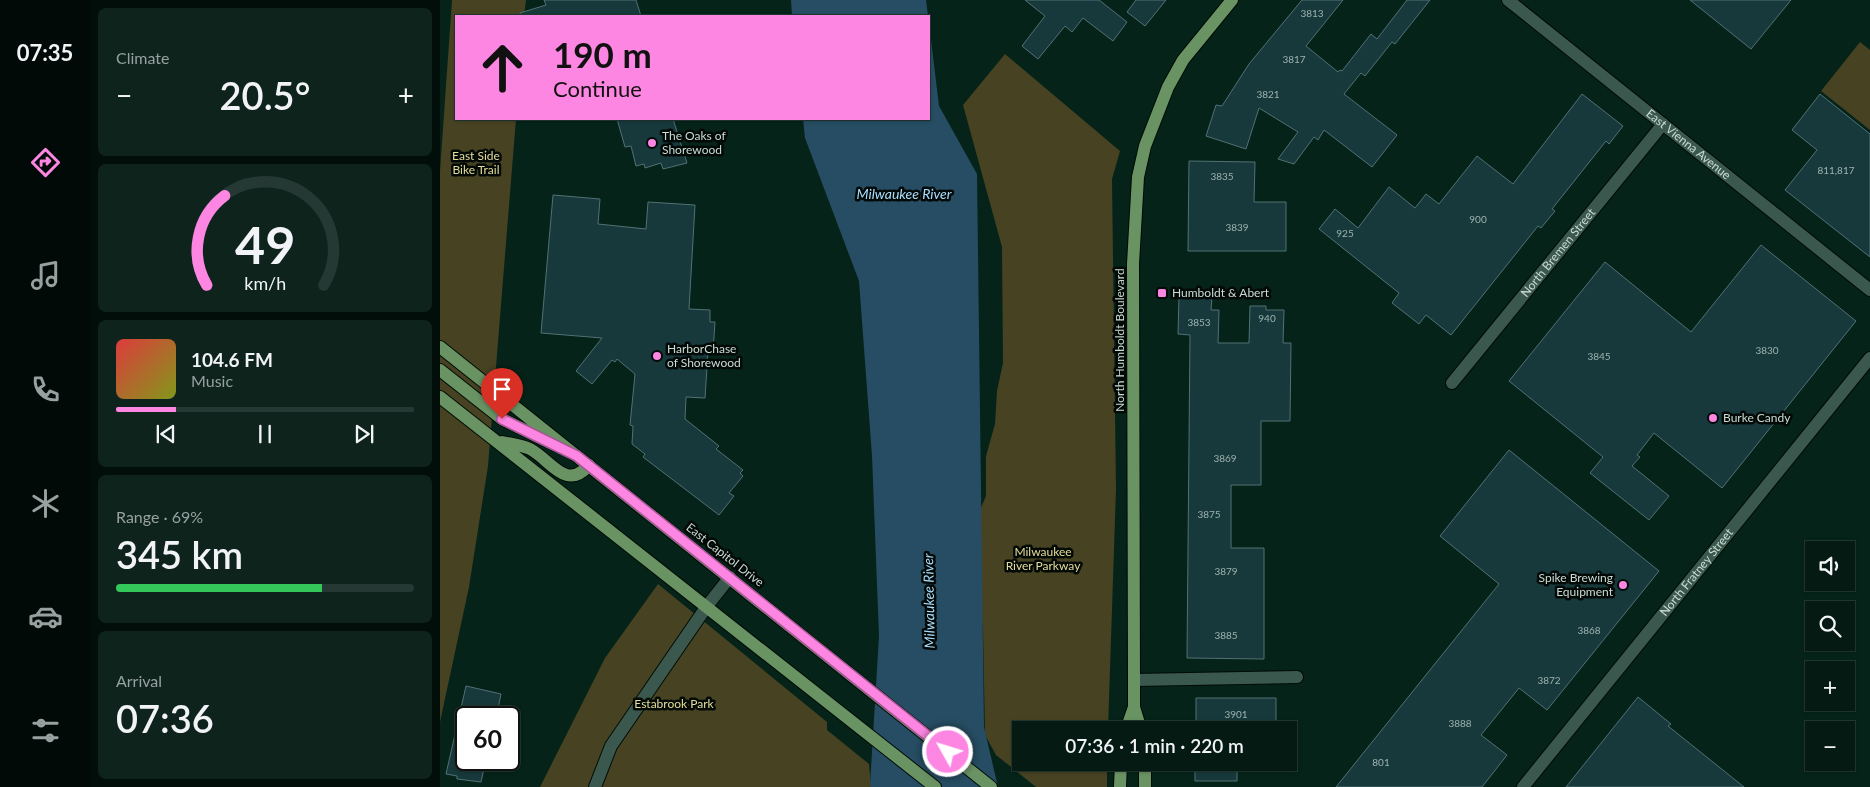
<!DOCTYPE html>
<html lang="en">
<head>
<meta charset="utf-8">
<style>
  :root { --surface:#041a13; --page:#0d231c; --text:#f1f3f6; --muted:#97a1a0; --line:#253833; --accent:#fd86e2 }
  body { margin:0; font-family:Lato,sans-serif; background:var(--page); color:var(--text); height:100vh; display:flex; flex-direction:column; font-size:19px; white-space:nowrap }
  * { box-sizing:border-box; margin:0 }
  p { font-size:16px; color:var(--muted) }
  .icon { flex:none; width:28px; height:28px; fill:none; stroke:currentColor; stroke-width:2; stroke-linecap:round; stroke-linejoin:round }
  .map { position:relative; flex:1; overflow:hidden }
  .panel { display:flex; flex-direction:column; gap:8px; padding:8px; background:#020e0a; width:350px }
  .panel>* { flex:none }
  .guide { position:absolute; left:15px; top:15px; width:475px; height:105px; border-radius:0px; box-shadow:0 1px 4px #0004,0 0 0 1px var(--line); background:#fd86e2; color:#111; overflow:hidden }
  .fabs { position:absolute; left:1365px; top:541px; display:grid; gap:10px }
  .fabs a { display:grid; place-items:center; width:50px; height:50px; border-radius:0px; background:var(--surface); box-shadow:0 1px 4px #0004,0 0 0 1px var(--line); font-size:25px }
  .speed { position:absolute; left:15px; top:706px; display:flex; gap:10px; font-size:25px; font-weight:700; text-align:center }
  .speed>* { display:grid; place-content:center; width:65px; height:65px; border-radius:50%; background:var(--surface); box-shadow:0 1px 4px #0004,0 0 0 1px var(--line); line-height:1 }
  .speed .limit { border:2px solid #111; border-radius:8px; background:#fff; color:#111 }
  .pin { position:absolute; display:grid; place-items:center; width:42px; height:42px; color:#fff; margin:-51px -21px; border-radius:50% 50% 50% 0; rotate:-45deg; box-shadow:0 0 5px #0007 }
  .pin .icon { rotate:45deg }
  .me { position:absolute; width:55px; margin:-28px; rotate:309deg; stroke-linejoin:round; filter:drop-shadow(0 0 4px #0008) }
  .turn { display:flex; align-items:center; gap:18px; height:105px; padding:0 15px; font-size:22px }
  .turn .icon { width:65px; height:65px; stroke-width:2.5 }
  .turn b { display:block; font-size:35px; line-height:42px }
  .big { font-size:38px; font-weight:600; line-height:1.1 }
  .panel .tile { flex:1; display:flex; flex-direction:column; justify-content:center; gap:8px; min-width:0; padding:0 18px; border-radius:8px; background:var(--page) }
  .panel .dial { align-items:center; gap:0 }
  .dial svg { height:130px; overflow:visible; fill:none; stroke:var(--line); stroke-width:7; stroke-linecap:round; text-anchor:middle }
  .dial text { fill:var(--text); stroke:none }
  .song { display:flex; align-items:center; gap:15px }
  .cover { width:60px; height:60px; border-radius:8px; background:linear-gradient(135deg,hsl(0 70% 55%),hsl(70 70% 35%)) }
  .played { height:5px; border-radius:2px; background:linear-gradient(90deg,var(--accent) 20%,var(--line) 20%) }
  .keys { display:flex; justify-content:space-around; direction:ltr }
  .heat { display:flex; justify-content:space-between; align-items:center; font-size:28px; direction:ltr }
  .charge { height:8px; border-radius:4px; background:linear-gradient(90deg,#34c759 69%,var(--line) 0) }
  .trip { position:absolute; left:572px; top:721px; width:285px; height:50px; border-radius:0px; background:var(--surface); box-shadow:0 1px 4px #0004,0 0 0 1px var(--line); font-weight:600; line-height:50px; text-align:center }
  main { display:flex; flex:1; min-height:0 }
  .tab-bar { display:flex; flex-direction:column; width:90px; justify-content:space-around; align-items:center; background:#020a08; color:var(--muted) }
  .tab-bar .icon { width:35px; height:35px }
  .tab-bar .on { color:var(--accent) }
  .tab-bar b { font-size:22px; color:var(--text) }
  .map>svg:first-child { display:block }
  .green { fill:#464222 }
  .water { fill:#264d63 }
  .building { fill:#17393c; stroke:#507275 }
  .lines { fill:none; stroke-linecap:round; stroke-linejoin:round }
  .minor-casing { stroke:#000b05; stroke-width:14 }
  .major-casing { stroke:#000b05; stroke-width:14 }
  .minor { stroke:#3a584d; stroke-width:12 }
  .major { stroke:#6a9364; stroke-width:12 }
  .route-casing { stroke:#a45793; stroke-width:12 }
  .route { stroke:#fd86e2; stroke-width:9 }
  .poi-dot { fill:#fd86e2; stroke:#020906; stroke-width:2 }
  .labels { text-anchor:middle; stroke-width:5; stroke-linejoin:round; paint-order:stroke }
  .number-label { font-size:10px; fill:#9eb2ae }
  .poi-label { font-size:12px; fill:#cbdbd4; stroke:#020906; text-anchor:start }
  .street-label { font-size:12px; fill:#cbdbd4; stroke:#020906 }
  .park-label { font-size:12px; fill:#e5dd99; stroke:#020906 }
  .water-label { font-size:14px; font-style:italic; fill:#a9deff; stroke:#020906 }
</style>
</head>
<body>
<main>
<nav class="tab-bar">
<b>07:35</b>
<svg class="icon on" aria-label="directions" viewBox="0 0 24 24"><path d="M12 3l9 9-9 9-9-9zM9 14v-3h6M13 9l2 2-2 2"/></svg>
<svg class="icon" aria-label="music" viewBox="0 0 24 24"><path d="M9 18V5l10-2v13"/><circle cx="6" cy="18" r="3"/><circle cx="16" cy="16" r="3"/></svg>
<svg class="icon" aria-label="phone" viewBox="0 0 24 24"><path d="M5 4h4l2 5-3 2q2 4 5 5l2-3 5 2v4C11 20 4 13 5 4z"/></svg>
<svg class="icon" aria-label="climate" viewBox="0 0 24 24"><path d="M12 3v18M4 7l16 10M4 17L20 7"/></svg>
<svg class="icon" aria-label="car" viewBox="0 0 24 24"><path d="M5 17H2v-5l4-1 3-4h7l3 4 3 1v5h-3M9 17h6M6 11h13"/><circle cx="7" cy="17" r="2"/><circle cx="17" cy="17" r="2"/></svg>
<svg class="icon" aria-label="filters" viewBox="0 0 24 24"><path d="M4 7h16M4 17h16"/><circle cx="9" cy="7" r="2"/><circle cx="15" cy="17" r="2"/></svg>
</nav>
<section class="panel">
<div class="tile"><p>Climate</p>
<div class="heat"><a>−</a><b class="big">20.5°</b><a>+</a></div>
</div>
<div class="tile dial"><svg viewBox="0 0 100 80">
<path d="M14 69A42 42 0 1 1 86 69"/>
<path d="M14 69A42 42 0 0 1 25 14" stroke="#fd86e2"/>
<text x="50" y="56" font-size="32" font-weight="700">49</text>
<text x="50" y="72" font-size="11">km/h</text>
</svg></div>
<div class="tile">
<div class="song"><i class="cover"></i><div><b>104.6 FM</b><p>Music</p></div></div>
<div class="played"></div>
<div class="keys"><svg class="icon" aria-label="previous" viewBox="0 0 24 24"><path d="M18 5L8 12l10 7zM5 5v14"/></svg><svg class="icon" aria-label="pause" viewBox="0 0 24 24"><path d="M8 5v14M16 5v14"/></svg><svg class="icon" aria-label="next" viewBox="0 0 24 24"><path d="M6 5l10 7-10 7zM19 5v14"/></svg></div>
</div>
<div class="tile"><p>Range · 69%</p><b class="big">345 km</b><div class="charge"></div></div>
<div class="tile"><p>Arrival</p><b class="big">07:36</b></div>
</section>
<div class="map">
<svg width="1430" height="787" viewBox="0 0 1430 787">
  <rect width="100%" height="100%" fill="#052319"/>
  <path class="green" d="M12,0H86L84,16H16V119H76L48,466L29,587L0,722V171Z
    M1420,42L1430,50V130L1381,91Z
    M565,54L680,151L672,179L676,489L668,730H581V762L667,763V787H596L556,755L545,735L543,629L531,531L546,496V456L555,424L557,391L563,363L562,247L523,105Z
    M218,584L387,722V730L429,764L431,787H100L165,658Z"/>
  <path class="water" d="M351,0H486L488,16H352Z
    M489,23L499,106L537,174L544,727L558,787H431L430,785L439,636L432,456L419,281L365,138L363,119H489Z"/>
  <path class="building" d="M104,0H196L201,16H81L80,13L106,5Z
    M585,0H659L687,22L673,41L643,18L632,32L625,26L598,59L582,46L605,16Z
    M696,0H726L705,26L687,12Z
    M862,0H903L866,46L898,72L900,70L902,71L931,34L937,39L967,0H990L955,44L952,42L925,76L921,73L904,94L957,135L932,167L884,130L878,140L874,137L854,164L838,159L858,132L819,108L806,149L766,136L776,105L782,106L809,64Z
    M1250,0H1351L1311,49Z
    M1142,94L1183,126L1169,144L1166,141L1112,209L1115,211L1101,228L1098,226L1011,335L986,315L979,324L952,303L959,293L879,229L895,209L918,228L949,187L975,208L986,194L999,204L1037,156L1073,184Z
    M1380,94L1430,134V257L1345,190L1377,150L1352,130Z
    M177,119H233L247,163L223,169L221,163L205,168L204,164L196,166L191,146L185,147Z
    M749,161L815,162L814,202H846V251H748Z
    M113,195L160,199L158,224L206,229L208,202L255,205L249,309L270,310V322H275L273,352H268L265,398L246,397L245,419L279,446L276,449L303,470L300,473L303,476L289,493L294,496L279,515L203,457L205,454L192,444L193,426L190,425L195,374L177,359L175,362L172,360L152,384L136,371L162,338L101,333Z
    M1321,245L1416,321L1282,488L1214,433L1197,455L1200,457L1192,466L1229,496L1209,520L1150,473L1163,457L1069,381L1165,262L1251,332Z
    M739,297H772L771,310H779L778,343H809L810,306H826V310H844L843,343H851L850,421H821V485H791V548H824V659L747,658L750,335L738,334Z
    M1069,450L1219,571L1107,710L1079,688L1041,735L1067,755L1042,787H896L1059,584L1000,536Z
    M26,686L61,694L56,718H26V760H46L41,782L17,779V776L6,774Z
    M1198,697L1231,724L1228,726L1304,787H1126Z
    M756,698H836V730H756Z
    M755,762H797V781H755Z"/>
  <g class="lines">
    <defs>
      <g id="minor">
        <path id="s1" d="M1068,0L1430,290"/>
        <path id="s2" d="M1012,383L1223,124"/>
        <path d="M694,680L857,677"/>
        <path d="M155,787L171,746L267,606L290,577"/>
        <path id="s3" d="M1083,787L1430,358"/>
      </g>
      <path id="major" d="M0,347L551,787
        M0,370L62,419L115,445
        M0,397L495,787
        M62,442C71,444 82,445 90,449C111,460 126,492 149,465
        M686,730L694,707
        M701,730L694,707V680L693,264L698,177L705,146L728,87L743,60L792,0
        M680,787L681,762
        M705,787V762"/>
    </defs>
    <use href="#minor" class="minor-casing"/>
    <use href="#major" class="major-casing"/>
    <use href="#minor" class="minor"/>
    <use href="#major" class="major"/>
  </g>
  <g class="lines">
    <defs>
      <path id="route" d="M62,419L137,456L508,752"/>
    </defs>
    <use href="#route" class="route-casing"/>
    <use href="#route" class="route"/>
  </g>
  <g class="poi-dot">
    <circle cx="212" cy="143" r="5"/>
    <rect x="717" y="288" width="10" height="10" rx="2.5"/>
    <circle cx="217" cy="356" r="5"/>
    <circle cx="1273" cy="418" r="5"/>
    <circle cx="1183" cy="585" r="5"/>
  </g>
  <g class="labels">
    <g class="number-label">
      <text x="872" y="17">3813</text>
      <text x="854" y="63">3817</text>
      <text x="828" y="98">3821</text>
      <text x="1396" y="174">811,817</text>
      <text x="782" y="180">3835</text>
      <text x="1038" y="223">900</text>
      <text x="797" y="231">3839</text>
      <text x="905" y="237">925</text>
      <text x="827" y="322">940</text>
      <text x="759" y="326">3853</text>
      <text x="1327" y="354">3830</text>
      <text x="1159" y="360">3845</text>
      <text x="785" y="462">3869</text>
      <text x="769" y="518">3875</text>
      <text x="786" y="575">3879</text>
      <text x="1149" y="634">3868</text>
      <text x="786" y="639">3885</text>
      <text x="1109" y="684">3872</text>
      <text x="796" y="718">3901</text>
      <text x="1020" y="727">3888</text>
      <text x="941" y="766">801</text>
    </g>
    <g class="poi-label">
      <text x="222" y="140">The Oaks of<tspan x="222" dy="14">Shorewood</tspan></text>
      <text x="732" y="297">Humboldt &amp; Abert</text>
      <text x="227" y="353">HarborChase<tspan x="227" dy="14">of Shorewood</tspan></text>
      <text x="1283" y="422">Burke Candy</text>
      <text x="1173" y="582" text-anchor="end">Spike Brewing<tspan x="1173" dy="14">Equipment</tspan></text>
    </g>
    <g class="street-label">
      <text dy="4" stroke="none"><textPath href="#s1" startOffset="231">East Vienna Avenue</textPath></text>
      <text dy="4" stroke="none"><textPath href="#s2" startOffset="168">North Bremen Street</textPath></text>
      <text transform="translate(680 340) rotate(-90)" y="4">North Humboldt Boulevard</text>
      <text transform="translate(285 555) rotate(38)" y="4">East Capitol Drive</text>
      <text dy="4" stroke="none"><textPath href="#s3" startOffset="276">North Fratney Street</textPath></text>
    </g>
    <g class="park-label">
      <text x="36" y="160">East Side<tspan x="36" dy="14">Bike Trail</tspan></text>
      <text x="603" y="556">Milwaukee<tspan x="603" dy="14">River Parkway</tspan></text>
      <text x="234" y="708">Estabrook Park</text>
    </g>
    <g class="water-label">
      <text x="464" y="199">Milwaukee River</text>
      <text transform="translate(489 601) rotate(-91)" y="5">Milwaukee River</text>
    </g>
  </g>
</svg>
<div class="fabs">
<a><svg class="icon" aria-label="sound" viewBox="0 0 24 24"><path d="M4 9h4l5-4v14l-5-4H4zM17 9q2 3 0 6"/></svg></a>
<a><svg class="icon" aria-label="search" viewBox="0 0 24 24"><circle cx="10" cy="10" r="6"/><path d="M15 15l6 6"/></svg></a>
<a>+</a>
<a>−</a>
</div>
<div class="speed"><div class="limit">60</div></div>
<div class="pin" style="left:62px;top:419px;background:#d93025"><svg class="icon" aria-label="arrive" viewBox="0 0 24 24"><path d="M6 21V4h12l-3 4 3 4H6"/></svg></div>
<svg class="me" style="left:508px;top:752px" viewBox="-20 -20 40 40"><circle r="17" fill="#fd86e2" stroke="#fff" stroke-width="3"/><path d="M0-11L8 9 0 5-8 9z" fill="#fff"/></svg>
<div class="trip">07:36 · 1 min · 220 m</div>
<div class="guide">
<div class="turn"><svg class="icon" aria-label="ahead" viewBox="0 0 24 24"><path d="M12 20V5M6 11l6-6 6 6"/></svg><div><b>190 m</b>Continue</div></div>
</div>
</div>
</main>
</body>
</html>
